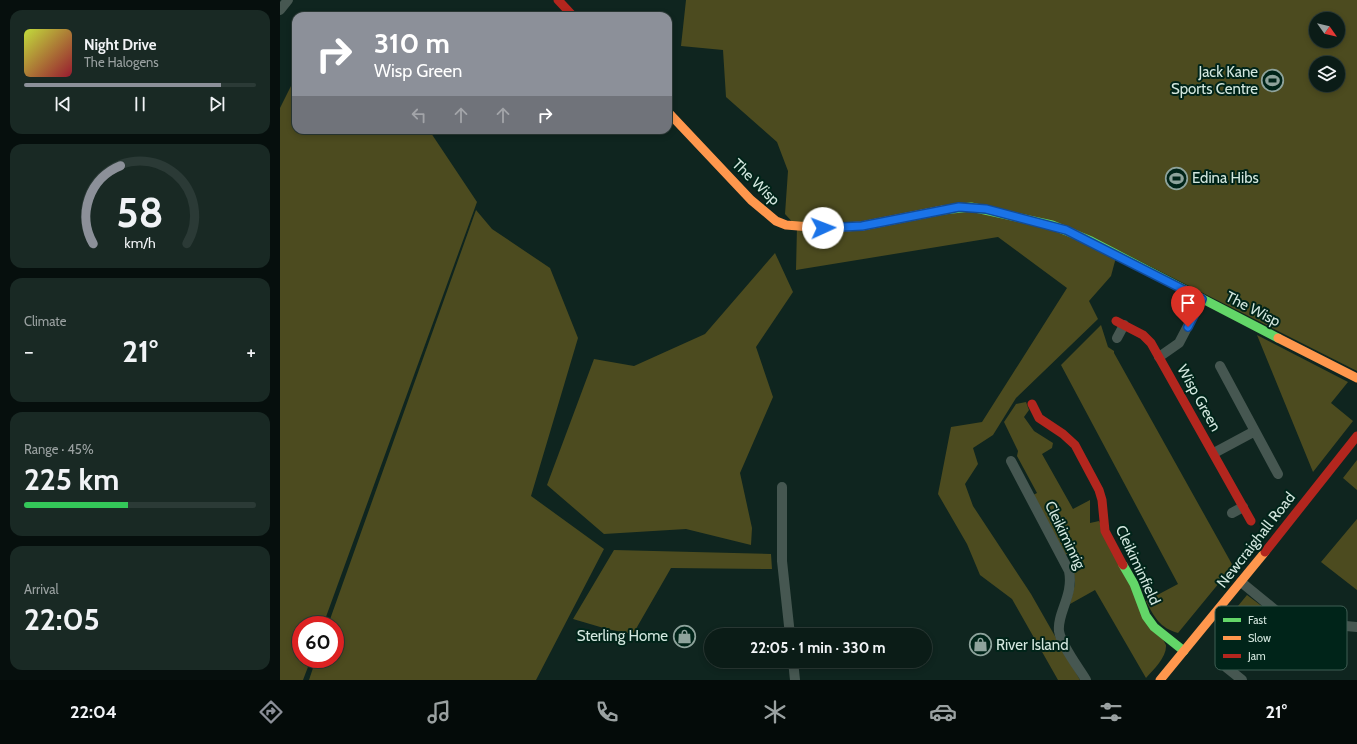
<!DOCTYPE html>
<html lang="en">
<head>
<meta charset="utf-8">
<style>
  :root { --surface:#0b1c17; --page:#192924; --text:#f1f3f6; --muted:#9aa1a1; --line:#2b3a36; --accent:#8c9099 }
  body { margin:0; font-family:Cabin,sans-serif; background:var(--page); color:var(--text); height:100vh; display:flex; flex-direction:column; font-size:15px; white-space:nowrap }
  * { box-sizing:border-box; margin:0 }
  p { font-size:13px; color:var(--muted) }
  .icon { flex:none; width:22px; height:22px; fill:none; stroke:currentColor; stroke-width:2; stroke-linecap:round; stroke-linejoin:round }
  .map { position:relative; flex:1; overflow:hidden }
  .drawer { display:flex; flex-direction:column; gap:10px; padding:10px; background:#060f0d; width:280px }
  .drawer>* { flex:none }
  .hud { position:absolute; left:12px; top:12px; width:380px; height:122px; border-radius:12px; box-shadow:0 2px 6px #0003,0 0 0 1px var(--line); background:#8c9099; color:#fff; overflow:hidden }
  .needle { width:26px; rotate:124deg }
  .controls { position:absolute; left:1029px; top:12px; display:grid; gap:8px }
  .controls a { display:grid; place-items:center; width:36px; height:36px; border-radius:50%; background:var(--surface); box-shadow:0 2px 6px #0003,0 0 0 1px var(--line); font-size:20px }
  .speed { position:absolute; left:12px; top:616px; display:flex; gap:8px; font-size:20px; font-weight:700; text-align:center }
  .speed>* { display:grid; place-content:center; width:52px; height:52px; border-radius:50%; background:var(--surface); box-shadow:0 2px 6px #0003,0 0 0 1px var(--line); line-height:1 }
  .speed .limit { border:6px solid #d22; background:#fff; color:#111 }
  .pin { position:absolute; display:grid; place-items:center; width:34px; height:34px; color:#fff; margin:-41px -17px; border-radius:50% 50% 50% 0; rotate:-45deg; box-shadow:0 0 4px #0007 }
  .pin .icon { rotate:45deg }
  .me { position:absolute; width:44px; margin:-22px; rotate:88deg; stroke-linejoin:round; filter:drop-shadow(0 0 3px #0008) }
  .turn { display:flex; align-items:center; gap:14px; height:84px; padding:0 16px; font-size:18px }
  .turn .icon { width:52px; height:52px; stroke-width:2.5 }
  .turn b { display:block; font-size:28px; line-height:34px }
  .lanes { display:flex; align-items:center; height:38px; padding:0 16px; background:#0003; justify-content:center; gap:20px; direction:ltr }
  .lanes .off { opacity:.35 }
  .big { font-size:30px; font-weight:700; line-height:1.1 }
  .drawer .tile { flex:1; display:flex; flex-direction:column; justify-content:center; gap:6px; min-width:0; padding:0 14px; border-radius:12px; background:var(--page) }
  .drawer .dial { align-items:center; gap:0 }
  .dial svg { height:104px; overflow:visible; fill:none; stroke:var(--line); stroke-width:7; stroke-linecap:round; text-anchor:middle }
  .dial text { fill:var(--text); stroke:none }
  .song { display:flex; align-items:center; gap:12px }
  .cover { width:48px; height:48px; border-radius:6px; background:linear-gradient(135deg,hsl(70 70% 55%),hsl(350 70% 35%)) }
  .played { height:4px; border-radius:2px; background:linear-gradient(90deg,var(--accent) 85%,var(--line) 85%) }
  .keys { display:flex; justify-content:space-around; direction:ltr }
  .heat { display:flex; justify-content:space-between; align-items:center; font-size:22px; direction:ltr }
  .charge { height:6px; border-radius:3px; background:linear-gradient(90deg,#34c759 45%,var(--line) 0) }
  .trip { position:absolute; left:424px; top:628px; width:228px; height:40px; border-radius:20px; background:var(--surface); box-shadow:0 2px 6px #0003,0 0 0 1px var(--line); font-weight:700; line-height:40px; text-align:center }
  .dock { display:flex; height:64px; justify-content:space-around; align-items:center; background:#040b09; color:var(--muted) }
  .dock .icon { width:28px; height:28px }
  .dock .active { color:var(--accent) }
  .dock b { font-size:18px; color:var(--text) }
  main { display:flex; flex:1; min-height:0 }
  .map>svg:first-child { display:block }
  .green { fill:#4c4b1f; fill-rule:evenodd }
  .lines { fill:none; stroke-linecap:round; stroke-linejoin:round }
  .street { stroke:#465751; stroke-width:10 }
  .fast { stroke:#63d668; stroke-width:9 }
  .slow { stroke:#ff974d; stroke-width:9 }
  .jam { stroke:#b3261e; stroke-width:9 }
  .route-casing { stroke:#114b97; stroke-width:10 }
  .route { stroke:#1a73e8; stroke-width:7 }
  .labels { text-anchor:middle; stroke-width:4; stroke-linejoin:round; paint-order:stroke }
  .poi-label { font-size:15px; fill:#d3e7df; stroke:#002419; text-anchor:end }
  .street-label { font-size:15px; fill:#d3e7df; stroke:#002419 }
  .key { fill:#002419; stroke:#3f5e54; stroke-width:1 }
  .key-label { font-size:11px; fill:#d3e7df }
</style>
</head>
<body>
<main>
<section class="drawer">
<div class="tile">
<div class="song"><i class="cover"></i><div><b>Night Drive</b><p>The Halogens</p></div></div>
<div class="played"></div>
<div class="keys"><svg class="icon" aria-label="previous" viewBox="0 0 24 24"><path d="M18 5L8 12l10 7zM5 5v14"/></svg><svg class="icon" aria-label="pause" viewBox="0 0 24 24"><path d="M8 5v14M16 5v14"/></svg><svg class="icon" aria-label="next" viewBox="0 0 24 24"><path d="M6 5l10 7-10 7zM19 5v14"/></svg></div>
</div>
<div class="tile dial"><svg viewBox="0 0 100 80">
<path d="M14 69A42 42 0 1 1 86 69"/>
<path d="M14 69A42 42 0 0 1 35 9" stroke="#8c9099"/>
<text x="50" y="56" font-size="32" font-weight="700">58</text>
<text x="50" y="72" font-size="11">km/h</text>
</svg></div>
<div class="tile"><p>Climate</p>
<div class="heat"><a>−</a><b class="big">21°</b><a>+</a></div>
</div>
<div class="tile"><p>Range · 45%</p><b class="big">225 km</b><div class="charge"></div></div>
<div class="tile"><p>Arrival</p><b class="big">22:05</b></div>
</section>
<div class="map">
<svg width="1077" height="680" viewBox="0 0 1077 680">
  <rect width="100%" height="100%" fill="#0f251f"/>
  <path class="green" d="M406,0H1077V371L838,250L831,276L809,301L818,319L736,398L713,435L693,448L698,464L685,484L693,506L751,594L800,680H778L732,599L700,575L687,544L658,494L671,427L702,422L787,288L718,237L516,270L517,227L505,214L508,171L497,142L446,97L443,50L401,46ZM1036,19H1058V41H1036ZM1036,63H1058V85H1036Z
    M16,76V130H149L197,202L43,625H21V659H31L23,680H0V108Z
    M196,210L212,229L270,268L298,338L251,496L324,549L256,680H29L36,659H55V625H48Z
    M495,253L513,292L476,347L493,397L460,473L472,528L471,545L406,529L324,534L267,485L314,359L354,366L425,334Z
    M821,325L828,347L834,351V353L953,566L898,633C880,628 874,617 866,601L898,584L781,365Z
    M977,335L1068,382L1051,403L1073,421L1033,472Z
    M746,402L749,410L744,417L754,431L773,443L772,448L762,454L793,509L810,500V523L819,521L886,645C887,657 874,669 866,678L815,590L790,604L795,584L794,573L800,570L791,552L783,556L751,496L757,493L737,456L738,451L724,422L736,404Z
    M1077,460V490L1063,478Z
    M1077,519V590L1041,562Z
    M334,550L491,554L492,569L391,568L353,634L327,629L293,619Z
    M967,595L995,616L981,631L967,618L962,619L952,631L944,623Z"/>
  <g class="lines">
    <path class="street" d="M0,10L8,0
      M837,338L844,325
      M879,357L899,343L922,299
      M940,366L998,474
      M934,453L975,431
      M731,461L789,571C794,595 777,613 779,631C781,645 799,668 806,680
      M502,487V561L510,635
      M952,513L963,507
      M961,582L1006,619L1022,622L1077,627
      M513,661L515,680
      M946,667L962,680"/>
    <path class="fast" d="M663,210L691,207L772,225L811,241L998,338
      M843,565L854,584L866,616L874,627L904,651"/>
    <path class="slow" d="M388,112L471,200L496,221L506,225L543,228L582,226L663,210
      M998,338L1077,378
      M880,680L985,552"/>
    <path class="jam" d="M278,0L293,16
      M836,321L863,335L871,343L971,521
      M752,404L759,418L783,434L795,445L819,490L822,500L825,531L843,565
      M985,552L1077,436"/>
  </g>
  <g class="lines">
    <defs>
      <path id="route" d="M543,228L582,226L679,207L706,209L786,230L922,299L908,327"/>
    </defs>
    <use href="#route" class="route-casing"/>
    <use href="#route" class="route"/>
  </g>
  <defs>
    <symbol id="stadium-ring" viewBox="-11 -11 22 22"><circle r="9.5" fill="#002419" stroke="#8ea39c" stroke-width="1.5"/><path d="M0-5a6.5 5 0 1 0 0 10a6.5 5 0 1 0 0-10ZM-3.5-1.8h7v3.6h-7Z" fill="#8ea39c"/></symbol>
    <symbol id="shop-ring" viewBox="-11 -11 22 22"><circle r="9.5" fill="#002419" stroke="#8ea39c" stroke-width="1.5"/><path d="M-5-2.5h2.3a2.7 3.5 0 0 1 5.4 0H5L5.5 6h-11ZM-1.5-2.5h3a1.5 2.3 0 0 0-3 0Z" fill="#8ea39c"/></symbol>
  </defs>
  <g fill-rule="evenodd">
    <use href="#stadium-ring" x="980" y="68" width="25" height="25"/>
    <use href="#stadium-ring" x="884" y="166" width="25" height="25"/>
    <use href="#shop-ring" x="392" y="624" width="25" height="25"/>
    <use href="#shop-ring" x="688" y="632" width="25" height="25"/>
  </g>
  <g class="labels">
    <g class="poi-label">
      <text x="978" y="77">Jack Kane<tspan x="978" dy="17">Sports Centre</tspan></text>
      <text x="912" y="183" text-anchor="start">Edina Hibs</text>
      <text x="388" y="641">Sterling Home</text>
      <text x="716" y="650" text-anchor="start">River Island</text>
    </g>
    <g class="street-label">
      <text transform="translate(476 182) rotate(44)" y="5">The Wisp</text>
      <text transform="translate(973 309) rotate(27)" y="5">The Wisp</text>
      <text transform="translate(919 398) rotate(61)" y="5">Wisp Green</text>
      <text transform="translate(785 535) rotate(64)" y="5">Cleikiminrig</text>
      <text transform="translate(976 540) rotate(-52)" y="5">Newcraighall Road</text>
      <text transform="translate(858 565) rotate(65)" y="5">Cleikiminfield</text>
    </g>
  </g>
  <rect x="935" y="606" width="132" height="64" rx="6" class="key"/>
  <rect x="943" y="618" width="18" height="4" fill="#63d668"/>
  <rect x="943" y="636" width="18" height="4" fill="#ff974d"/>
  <rect x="943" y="654" width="18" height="4" fill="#b3261e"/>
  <g class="key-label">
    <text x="968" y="624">Fast</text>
    <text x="968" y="642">Slow</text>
    <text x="968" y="660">Jam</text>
  </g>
</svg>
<div class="controls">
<a><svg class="needle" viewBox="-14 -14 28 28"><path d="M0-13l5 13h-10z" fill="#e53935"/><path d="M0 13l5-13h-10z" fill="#9aa1a1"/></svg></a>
<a><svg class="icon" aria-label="layers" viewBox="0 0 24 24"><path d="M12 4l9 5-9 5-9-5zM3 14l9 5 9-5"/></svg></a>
</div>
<div class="speed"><div class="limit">60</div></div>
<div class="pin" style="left:908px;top:327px;background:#d93025"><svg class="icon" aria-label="arrive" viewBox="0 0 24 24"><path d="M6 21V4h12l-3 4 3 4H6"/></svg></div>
<svg class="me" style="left:543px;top:228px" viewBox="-20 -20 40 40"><circle r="19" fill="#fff"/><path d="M0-13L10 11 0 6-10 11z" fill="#1a73e8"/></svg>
<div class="trip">22:05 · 1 min · 330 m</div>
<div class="hud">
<div class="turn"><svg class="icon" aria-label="right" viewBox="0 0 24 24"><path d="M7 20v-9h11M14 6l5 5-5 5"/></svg><div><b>310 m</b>Wisp Green</div></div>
<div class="lanes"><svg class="icon off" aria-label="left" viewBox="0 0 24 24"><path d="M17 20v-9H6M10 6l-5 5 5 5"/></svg><svg class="icon off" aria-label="ahead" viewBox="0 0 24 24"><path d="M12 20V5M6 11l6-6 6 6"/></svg><svg class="icon off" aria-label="ahead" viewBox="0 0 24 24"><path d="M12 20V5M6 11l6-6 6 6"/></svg><svg class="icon" aria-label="right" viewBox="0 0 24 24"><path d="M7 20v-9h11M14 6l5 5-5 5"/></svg></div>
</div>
</div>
</main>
<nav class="dock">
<b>22:04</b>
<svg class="icon active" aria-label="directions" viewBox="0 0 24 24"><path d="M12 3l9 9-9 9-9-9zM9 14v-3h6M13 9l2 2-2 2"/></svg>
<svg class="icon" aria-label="music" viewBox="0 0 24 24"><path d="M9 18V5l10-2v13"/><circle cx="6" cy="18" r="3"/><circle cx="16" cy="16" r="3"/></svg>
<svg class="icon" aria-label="phone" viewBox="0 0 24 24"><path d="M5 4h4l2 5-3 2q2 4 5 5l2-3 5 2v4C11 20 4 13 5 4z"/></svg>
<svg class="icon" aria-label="climate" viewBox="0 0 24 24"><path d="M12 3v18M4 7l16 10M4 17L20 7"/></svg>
<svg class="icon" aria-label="car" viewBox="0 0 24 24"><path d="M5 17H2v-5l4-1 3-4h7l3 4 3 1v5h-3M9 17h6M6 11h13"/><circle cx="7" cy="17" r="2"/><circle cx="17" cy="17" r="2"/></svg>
<svg class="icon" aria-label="filters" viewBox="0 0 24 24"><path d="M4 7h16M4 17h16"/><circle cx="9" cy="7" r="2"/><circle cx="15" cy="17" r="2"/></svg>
<b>21°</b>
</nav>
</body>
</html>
